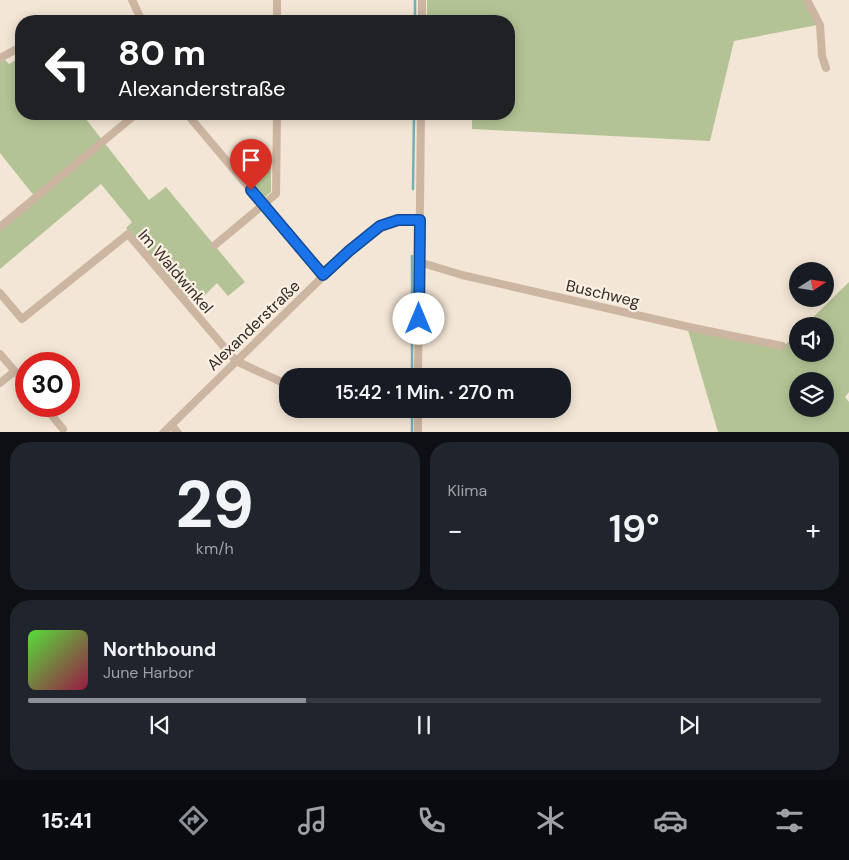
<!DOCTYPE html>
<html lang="de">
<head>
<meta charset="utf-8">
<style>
  :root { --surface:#171b24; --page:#20242c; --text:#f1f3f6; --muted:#9ea1a6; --line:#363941; --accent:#8c9099 }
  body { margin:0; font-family:"DM Sans",sans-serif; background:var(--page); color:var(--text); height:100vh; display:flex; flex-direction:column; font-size:19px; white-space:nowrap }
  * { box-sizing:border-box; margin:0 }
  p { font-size:16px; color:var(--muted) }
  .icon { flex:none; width:28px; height:28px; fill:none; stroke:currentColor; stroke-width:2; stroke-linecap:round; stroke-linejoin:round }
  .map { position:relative; height:432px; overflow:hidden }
  .panel { display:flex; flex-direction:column; gap:10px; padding:10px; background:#0d0f14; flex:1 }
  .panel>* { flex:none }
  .top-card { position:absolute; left:15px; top:15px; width:500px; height:105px; border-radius:20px; box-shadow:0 2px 12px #0003; background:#202124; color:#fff; overflow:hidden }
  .needle { width:32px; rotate:78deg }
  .tools { position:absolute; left:789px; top:262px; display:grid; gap:10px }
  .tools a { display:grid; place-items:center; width:45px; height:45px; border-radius:50%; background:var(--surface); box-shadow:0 2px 12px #0003; font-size:25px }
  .speed { position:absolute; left:15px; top:352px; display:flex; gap:10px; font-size:25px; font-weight:700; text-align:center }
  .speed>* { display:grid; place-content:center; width:65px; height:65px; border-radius:50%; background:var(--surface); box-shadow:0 2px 12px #0003; line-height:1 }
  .speed .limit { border:8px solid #d22; background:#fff; color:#111 }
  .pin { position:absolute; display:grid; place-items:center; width:42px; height:42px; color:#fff; margin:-51px -21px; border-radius:50% 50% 50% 0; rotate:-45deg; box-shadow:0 0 5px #0007 }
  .pin .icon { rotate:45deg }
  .me { position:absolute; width:55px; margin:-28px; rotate:0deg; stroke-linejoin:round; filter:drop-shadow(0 0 4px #0008) }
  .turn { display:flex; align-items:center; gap:18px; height:105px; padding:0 20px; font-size:22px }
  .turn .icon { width:65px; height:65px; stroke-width:2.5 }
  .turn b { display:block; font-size:35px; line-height:42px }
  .big { font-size:38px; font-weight:600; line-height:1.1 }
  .panel .card { flex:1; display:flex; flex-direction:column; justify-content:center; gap:8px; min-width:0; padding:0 18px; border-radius:20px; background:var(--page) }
  .panel .dial { align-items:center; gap:0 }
  .dial b { font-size:65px; line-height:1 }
  .song { display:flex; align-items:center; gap:15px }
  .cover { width:60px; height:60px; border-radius:8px; background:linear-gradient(135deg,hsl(110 70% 55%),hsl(340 70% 35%)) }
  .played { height:5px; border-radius:2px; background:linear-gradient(90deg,var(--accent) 35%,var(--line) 35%) }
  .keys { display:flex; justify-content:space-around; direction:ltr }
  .heat { display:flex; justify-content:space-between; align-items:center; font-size:28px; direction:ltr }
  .panel .tiles { flex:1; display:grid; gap:10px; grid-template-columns:1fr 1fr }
  .card:last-child { grid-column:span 2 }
  .trip { position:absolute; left:279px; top:368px; width:292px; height:50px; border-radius:20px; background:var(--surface); box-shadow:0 2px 12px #0003; font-weight:600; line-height:50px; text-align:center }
  .menu { display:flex; height:80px; justify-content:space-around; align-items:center; background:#090b0e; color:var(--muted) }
  .menu .icon { width:35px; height:35px }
  .menu .selected { color:var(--accent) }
  .menu b { font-size:22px; color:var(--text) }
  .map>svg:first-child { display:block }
  .green { fill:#b4c395; fill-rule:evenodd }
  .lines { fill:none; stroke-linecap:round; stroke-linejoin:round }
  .stream { stroke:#73b0b3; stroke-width:2.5 }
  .minor { stroke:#ccb5a1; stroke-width:8 }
  .route-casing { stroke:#114b97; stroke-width:12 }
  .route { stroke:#1a73e8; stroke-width:9 }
  .labels { text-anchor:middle; stroke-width:4.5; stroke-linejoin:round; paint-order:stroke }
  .street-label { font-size:16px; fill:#362a25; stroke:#fbf0e3 }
</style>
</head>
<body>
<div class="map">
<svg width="849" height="433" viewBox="0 0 849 433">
  <rect width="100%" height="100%" fill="#f3e6d6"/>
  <path class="green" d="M427,0H803L817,25L734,41L710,141L472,129V114H509V21H427Z
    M21,57V114H82L149,200L166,187L245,282L228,296L217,283L203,297L197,290L185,299L126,228L132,222L101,184L0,269V227L35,197L0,153V62L5,60L9,64Z
    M271,156V192L265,197L240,167Z
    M849,282V392L845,397L849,402V432H718L688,330L782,348L797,333L798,354H825V326H804ZM798,381H825V409H798Z"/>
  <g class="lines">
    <path class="stream" d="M415,21V0
      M413,189L414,114
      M412,376V256
      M412,433V409"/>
    <path class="minor" d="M132,0L142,21
      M807,0L820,25L822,56L826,68
      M277,21V0
      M422,21V0
      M0,58L15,50
      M187,114L323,275
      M0,227L136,114
      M215,245L276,194L277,114
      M419,262L462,275L689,327L782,346
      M0,293L22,319L128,234L236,361L288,385
      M0,354L26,384
      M418,376L421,114
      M0,383L15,371
      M44,406L63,429
      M338,409L348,413
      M171,425L178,433
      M163,433L349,251C377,229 383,221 420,220
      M418,433V409"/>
  </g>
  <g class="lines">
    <defs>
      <path id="route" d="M251,190L323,275L349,251L380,226L398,220H420L419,319"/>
    </defs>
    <use href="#route" class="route-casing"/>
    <use href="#route" class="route"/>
  </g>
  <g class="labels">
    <g class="street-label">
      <text transform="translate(176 271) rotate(49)" y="6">Im Waldwinkel</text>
      <text transform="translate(603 293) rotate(13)" y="6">Buschweg</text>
      <text transform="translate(253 325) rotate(-44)" y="6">Alexanderstraße</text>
    </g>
  </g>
</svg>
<div class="tools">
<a><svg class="needle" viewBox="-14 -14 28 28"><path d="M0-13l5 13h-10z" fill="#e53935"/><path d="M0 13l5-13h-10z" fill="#9ea1a6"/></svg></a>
<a><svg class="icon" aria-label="sound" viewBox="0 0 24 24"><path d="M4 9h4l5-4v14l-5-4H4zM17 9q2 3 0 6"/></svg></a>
<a><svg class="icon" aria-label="layers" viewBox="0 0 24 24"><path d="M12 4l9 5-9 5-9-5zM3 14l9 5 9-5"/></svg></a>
</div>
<div class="speed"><div class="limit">30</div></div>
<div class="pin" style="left:251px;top:190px;background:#d93025"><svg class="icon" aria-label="arrive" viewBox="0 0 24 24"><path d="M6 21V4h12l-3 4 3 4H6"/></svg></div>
<svg class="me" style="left:419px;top:319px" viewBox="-20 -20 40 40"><circle r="19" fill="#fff"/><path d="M0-13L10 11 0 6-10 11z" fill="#1a73e8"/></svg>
<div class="trip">15:42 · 1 Min. · 270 m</div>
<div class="top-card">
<div class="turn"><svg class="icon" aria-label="left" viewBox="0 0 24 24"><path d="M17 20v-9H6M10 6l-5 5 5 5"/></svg><div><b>80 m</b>Alexanderstraße</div></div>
</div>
</div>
<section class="panel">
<div class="tiles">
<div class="card dial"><b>29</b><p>km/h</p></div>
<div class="card"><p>Klima</p>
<div class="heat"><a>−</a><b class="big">19°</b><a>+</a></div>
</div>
<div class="card">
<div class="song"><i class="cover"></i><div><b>Northbound</b><p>June Harbor</p></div></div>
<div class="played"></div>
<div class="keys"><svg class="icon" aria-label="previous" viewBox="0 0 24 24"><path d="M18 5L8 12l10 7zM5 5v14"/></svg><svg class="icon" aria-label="pause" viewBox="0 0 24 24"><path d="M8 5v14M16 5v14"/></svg><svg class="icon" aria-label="next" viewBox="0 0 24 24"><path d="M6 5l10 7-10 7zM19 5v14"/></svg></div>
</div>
</div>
</section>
<nav class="menu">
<b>15:41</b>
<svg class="icon selected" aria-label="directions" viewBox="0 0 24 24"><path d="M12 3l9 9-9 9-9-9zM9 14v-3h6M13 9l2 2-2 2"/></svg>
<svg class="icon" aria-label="music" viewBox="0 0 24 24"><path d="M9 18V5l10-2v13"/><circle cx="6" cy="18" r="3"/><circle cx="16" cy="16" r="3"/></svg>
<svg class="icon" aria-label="phone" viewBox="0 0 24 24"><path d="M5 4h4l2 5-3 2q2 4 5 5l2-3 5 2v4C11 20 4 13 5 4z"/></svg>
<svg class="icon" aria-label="climate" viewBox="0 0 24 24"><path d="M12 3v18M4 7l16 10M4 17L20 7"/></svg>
<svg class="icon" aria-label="car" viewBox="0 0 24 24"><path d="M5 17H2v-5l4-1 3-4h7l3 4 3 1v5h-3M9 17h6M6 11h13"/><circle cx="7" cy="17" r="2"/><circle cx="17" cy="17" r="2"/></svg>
<svg class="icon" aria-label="filters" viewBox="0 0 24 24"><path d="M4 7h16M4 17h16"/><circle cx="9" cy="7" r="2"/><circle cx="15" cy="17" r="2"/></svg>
</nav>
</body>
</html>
